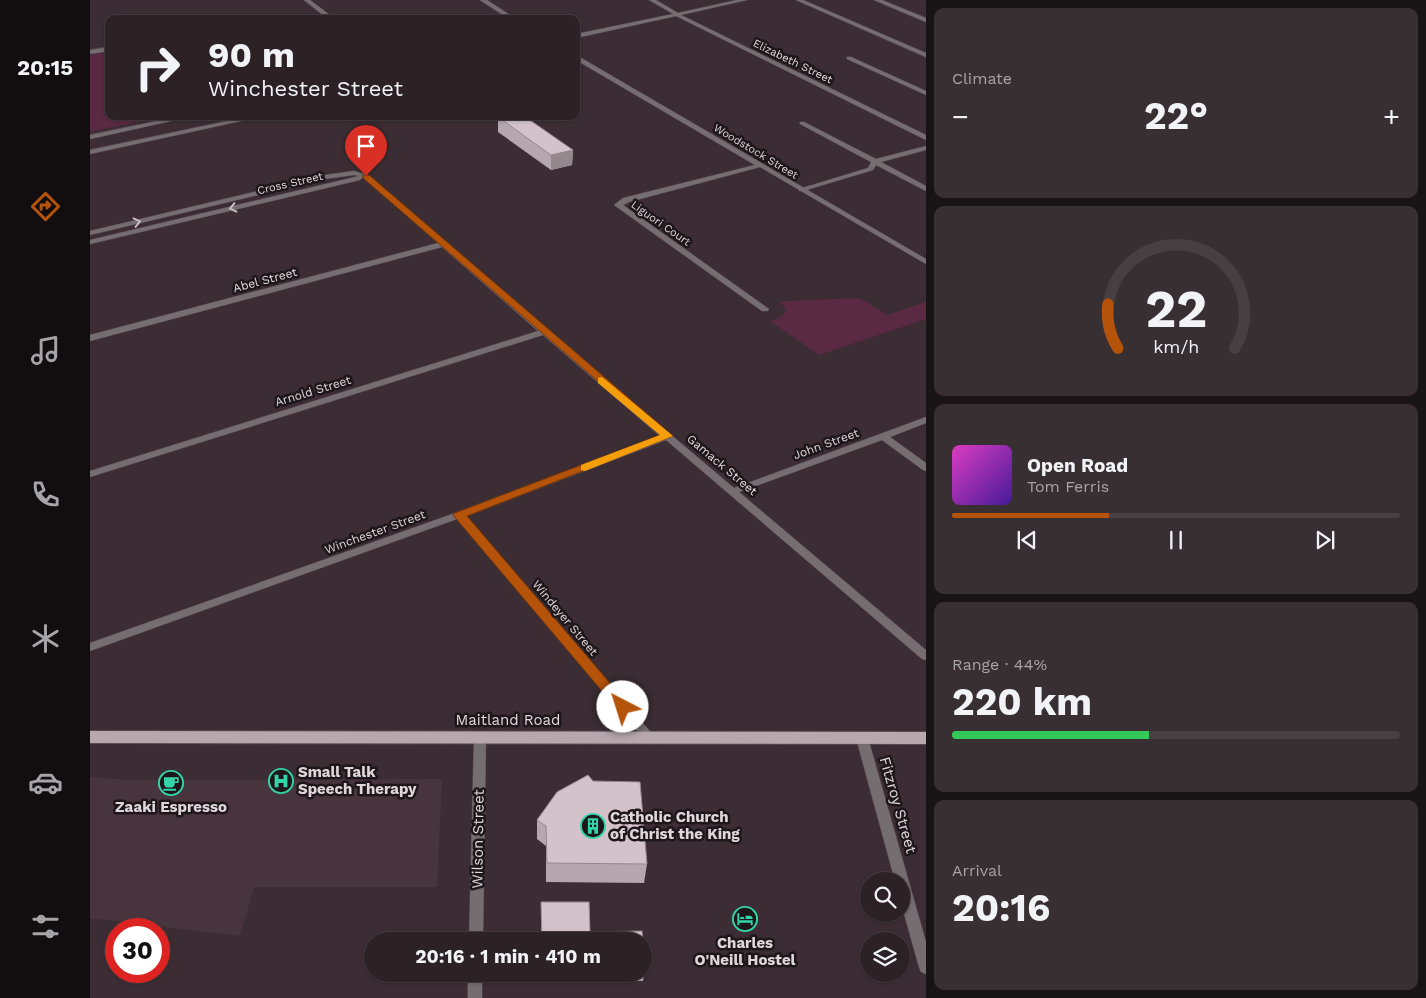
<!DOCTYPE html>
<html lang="en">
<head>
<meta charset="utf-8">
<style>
  :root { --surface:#2c2226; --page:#382f32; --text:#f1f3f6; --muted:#a6a4a7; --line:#483f43; --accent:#b45309 }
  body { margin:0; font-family:"Work Sans",sans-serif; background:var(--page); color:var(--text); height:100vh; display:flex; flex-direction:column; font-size:19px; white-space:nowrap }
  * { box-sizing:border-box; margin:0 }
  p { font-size:16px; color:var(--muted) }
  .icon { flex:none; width:28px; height:28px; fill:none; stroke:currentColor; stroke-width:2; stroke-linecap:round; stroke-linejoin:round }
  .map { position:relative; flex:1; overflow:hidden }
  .details { display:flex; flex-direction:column; gap:8px; padding:8px; background:#181315; width:500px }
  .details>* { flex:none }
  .banner { position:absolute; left:15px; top:15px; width:475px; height:105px; border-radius:10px; box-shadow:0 1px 4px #0004,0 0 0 1px var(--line); background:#2c2226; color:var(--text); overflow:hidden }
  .fabs { position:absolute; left:770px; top:872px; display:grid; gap:10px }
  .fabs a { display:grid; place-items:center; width:50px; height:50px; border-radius:50%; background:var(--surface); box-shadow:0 1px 4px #0004,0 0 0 1px var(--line); font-size:25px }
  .speed { position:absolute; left:15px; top:918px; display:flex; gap:10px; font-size:25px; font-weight:700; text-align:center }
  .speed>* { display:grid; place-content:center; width:65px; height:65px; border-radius:50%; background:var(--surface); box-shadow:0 1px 4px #0004,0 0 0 1px var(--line); line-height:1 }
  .speed .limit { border:8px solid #d22; background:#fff; color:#111 }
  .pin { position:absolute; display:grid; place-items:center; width:42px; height:42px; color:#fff; margin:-51px -21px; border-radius:50% 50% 50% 0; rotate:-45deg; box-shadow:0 0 5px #0007 }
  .pin .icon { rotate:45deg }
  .me { position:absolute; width:55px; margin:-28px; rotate:320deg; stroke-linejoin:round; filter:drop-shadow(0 0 4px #0008) }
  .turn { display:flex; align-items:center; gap:18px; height:105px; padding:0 20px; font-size:22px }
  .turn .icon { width:65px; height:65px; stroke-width:2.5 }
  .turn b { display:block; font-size:35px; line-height:42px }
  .big { font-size:38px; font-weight:700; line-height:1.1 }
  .details .tile { flex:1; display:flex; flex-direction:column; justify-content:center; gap:8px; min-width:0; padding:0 18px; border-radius:10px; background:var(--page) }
  .details .dial { align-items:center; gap:0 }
  .dial svg { height:130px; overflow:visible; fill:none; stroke:var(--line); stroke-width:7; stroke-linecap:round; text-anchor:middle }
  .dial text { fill:var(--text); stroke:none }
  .song { display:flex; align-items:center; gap:15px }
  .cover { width:60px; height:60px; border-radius:8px; background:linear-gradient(135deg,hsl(310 70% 55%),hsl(260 70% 35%)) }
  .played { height:5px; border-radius:2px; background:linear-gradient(90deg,var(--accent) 35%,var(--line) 35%) }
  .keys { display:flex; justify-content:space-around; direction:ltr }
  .heat { display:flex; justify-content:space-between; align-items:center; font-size:28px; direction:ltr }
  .charge { height:8px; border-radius:4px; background:linear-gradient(90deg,#34c759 44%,var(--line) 0) }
  .trip { position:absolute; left:274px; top:932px; width:288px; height:50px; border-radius:25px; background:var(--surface); box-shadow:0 1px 4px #0004,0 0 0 1px var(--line); font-weight:700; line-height:50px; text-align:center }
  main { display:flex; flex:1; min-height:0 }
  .tab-bar { display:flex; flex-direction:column; width:90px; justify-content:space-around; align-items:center; background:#120e0f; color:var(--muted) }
  .tab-bar .icon { width:35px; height:35px }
  .tab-bar .current { color:var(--accent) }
  .tab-bar b { font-size:22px; color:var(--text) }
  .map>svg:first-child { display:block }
  .built { fill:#48343d }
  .green { fill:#5a2942 }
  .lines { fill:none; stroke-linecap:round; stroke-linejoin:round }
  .lane-casing { stroke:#594b51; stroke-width:1 }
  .street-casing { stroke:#594b51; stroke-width:1 }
  .primary-casing { stroke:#594b51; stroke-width:2 }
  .lane { fill:#756d70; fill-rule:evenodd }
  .street { fill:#756d70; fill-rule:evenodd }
  .primary { fill:#b7a8ae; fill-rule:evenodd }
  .wall { fill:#b6a7ae }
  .shaded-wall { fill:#94888d }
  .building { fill:#d4c2ca; stroke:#94888d }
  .oneway { stroke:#c5bcc0 }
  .route { fill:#b45309; stroke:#753606 }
  .slow { fill:#f59e0b }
  .labels { text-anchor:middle; stroke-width:5; stroke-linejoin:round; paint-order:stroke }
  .far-street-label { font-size:11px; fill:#e0d6da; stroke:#1e171a }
  .street-label { font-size:12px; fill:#e0d6da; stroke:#1e171a }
  .near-street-label { font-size:15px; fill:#e0d6da; stroke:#1e171a }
  .near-poi-label { font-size:15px; font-weight:bold; fill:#e0d6da; stroke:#1e171a; text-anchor:start }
</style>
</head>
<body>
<main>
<nav class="tab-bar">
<b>20:15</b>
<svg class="icon current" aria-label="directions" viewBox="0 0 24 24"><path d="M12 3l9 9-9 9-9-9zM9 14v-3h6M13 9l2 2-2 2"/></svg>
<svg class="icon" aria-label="music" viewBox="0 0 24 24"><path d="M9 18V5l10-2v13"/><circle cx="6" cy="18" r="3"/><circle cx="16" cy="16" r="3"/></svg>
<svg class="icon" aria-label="phone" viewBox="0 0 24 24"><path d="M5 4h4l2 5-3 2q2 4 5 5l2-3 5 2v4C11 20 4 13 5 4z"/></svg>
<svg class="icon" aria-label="climate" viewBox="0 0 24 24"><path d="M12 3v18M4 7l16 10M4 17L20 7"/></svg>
<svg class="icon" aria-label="car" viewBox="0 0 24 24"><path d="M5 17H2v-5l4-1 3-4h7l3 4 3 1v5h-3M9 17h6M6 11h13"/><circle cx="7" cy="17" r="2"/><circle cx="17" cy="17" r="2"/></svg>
<svg class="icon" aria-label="filters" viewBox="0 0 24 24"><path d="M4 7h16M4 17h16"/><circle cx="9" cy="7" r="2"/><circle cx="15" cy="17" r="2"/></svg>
</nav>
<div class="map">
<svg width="836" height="998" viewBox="0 0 836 998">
  <rect width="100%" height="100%" fill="#3b2d33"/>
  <path class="built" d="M0,777L41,780L352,779L347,887H164L150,936L0,918Z"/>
  <path class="green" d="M19,51V116H74L0,132V55Z
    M770,298L797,315L836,302V319L729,355L680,321C688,319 695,316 696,308L690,303L694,301Z"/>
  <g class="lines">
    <defs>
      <path id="lane" d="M784,0H792L836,18V22Z
        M757,57H761L836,91V95L757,59Z
        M161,116H174L0,154V150Z
        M710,122H714L786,159L836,146V150L791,162L836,186V191L786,165L783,170L713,191H709V189L778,168L781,162L710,124Z"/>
      <path id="street" d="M214,0H220L245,19H238Z
        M390,0H397L426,19H419Z
        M559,0H566L588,13L647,0H657L591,15L836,135V140L586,16L486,38V34L583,14Z
        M706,0H713L836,53V57Z
        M19,47V51L0,54V50Z
        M486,55L836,259V264L670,167L539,202L533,205L679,309L678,311H672L524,205L533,198L665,165L486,60Z
        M91,116H104L0,139V135Z
        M264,171L278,175L457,330L644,488L836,417V423L800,437L836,463V471L833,470L792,440L649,492L836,650V660L832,659L576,440L376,516L564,736L566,739L564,742L560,744L556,742L367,519L0,651V643L365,513L570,436L453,335L0,477V471L448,331L352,247L0,341V335L348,243L273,177L270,180L0,244V240L269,176L264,175L235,179L0,235V231L235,175Z
        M390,732L394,734L396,737L393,941H379L384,737L386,734Z
        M772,733L776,735L778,738L836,942V974L831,972L829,967L811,903V881H805L766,738L768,735Z
        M378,974H392V998H378Z"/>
      <path id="primary" d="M0,731L836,732V744L0,743Z"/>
    </defs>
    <use href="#lane" class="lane-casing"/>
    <use href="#street" class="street-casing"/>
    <use href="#primary" class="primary-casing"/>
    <use href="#lane" class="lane"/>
    <use href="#street" class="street"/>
    <use href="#primary" class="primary"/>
  </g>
  <path class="wall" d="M408,117L483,150L482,165L461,170L408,132Z
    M447,820L557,864L554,883L456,882V846L447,839Z
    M451,902H499L500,932L552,931L555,967L553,981H451V974H552V941H451Z"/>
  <path class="shaded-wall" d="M483,150L482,165L461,170V155Z"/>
  <path class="building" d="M414,116H434L483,150L461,155L408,117Z
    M498,775L503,781L550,782L557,864L457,863L456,826L447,820L467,792Z
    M451,902H499L500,932L552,931L555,967H552V941H452Z"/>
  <defs><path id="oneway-chevron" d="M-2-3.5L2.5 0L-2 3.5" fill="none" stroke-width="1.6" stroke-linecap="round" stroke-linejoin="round" transform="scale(1.25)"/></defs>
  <g class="oneway">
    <use href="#oneway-chevron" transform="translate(143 208) rotate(167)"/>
    <use href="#oneway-chevron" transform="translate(47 222) rotate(-13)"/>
  </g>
  <path class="route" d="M273,175H279L583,436L377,516L537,703L539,707L537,710H528L363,515L365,513L570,435L273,178Z"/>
  <path class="slow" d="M512,377L583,436L495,471L491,470V465L570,435L508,383V378Z"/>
  <defs>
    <symbol id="hospital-ring" viewBox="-11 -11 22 22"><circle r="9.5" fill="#1e171a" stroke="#33d4a8" stroke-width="1.5"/><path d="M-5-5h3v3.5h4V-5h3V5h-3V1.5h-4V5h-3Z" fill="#33d4a8"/></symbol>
    <symbol id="cafe-ring" viewBox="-11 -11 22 22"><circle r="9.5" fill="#1e171a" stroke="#33d4a8" stroke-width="1.5"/><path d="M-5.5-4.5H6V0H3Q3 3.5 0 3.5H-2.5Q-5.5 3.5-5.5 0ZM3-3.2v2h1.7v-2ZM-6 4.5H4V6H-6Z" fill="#33d4a8"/></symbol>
    <symbol id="building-ring" viewBox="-11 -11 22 22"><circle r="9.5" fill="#1e171a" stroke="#33d4a8" stroke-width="1.5"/><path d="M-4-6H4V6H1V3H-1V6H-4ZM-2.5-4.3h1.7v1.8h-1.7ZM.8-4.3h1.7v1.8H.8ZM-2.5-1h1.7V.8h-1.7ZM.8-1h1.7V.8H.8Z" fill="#33d4a8"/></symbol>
    <symbol id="hotel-ring" viewBox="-11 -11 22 22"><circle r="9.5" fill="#1e171a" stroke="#33d4a8" stroke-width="1.5"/><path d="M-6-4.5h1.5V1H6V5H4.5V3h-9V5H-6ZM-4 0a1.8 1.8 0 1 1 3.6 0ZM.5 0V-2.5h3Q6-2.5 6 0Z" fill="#33d4a8"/></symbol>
  </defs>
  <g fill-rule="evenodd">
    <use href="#hospital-ring" x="177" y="767" width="28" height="28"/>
    <use href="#cafe-ring" x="67" y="769" width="28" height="28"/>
    <use href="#building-ring" x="489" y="812" width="28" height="28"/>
    <use href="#hotel-ring" x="641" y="905" width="28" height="28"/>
  </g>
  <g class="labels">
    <g class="far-street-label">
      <text transform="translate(703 61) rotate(26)" y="4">Elizabeth Street</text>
      <text transform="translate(666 151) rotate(31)" y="4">Woodstock Street</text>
      <text transform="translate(200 183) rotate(-13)" y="4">Cross Street</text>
      <text transform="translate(571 223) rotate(35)" y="4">Liguori Court</text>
    </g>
    <g class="street-label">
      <text transform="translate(175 280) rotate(-15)" y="4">Abel Street</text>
      <text transform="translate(223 391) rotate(-17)" y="4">Arnold Street</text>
      <text transform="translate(736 444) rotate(-20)" y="4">John Street</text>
      <text transform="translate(632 465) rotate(40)" y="4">Gamack Street</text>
      <text transform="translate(285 532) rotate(-20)" y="4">Winchester Street</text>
      <text transform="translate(475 618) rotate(50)" y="4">Windeyer Street</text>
    </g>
    <g class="near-street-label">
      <text x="418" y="725">Maitland Road</text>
      <text transform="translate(808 805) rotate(74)" y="5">Fitzroy Street</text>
      <text transform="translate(388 839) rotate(-89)" y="5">Wilson Street</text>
    </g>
    <g class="near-poi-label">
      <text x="208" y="777">Small Talk<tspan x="208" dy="17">Speech Therapy</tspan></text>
      <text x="81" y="812" text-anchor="middle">Zaaki Espresso</text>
      <text x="520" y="822">Catholic Church<tspan x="520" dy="17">of Christ the King</tspan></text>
      <text x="655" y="948" text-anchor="middle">Charles<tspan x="655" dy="17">O'Neill Hostel</tspan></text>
    </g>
  </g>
</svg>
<div class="fabs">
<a><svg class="icon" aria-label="search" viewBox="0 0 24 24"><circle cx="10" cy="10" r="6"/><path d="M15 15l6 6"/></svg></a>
<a><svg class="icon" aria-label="layers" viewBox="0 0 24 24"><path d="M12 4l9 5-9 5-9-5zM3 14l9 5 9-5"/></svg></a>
</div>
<div class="speed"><div class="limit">30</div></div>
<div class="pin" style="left:276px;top:176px;background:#d93025"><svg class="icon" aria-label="arrive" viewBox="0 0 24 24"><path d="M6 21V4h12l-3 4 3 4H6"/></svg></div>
<svg class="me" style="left:533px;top:707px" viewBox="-20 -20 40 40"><circle r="19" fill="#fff"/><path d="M0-13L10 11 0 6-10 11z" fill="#b45309"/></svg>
<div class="trip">20:16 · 1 min · 410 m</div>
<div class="banner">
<div class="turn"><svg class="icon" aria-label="right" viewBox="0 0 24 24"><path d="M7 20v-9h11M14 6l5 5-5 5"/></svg><div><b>90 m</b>Winchester Street</div></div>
</div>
</div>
<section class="details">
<div class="tile"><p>Climate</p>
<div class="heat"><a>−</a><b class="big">22°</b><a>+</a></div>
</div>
<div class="tile dial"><svg viewBox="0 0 100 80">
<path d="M14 69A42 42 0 1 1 86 69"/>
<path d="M14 69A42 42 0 0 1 8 42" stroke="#b45309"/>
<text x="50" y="56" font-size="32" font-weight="700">22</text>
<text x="50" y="72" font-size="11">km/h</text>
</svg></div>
<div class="tile">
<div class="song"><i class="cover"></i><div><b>Open Road</b><p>Tom Ferris</p></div></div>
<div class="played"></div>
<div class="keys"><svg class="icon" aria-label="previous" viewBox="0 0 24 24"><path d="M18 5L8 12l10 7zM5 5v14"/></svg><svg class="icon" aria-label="pause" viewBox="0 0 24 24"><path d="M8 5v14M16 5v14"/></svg><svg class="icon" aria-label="next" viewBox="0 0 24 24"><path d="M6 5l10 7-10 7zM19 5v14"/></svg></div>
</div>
<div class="tile"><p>Range · 44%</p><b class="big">220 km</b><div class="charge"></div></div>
<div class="tile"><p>Arrival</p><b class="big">20:16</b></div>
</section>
</main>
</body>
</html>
